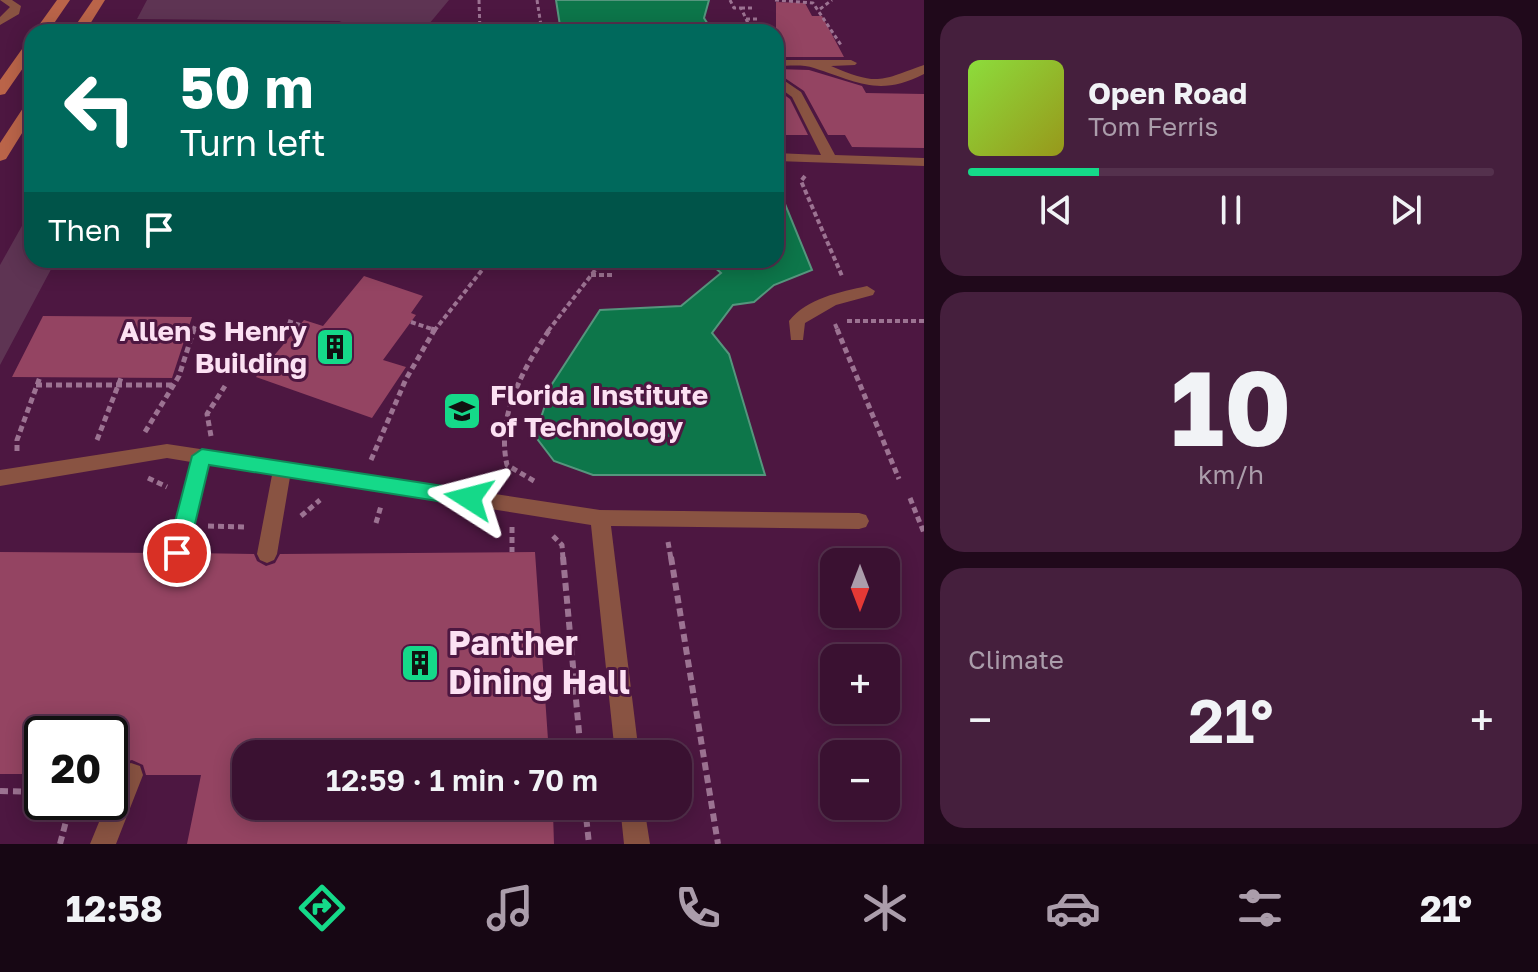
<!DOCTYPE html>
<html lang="en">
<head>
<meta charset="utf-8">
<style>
  :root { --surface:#3a1131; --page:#451f3d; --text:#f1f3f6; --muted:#ab9dab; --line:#54314d; --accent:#15d989 }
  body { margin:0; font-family:"Golos Text",sans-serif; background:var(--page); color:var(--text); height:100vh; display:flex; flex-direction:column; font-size:30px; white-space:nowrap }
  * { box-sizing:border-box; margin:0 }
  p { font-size:26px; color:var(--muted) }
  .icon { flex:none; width:44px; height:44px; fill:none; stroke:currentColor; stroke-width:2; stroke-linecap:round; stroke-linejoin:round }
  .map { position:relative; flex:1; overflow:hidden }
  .side { display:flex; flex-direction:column; gap:16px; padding:16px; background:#20091b; width:614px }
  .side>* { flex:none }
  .guide { position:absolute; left:24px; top:24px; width:760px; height:244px; border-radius:24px; box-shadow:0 4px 20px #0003,0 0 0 2px var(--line); background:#00695c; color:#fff; overflow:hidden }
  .needle { width:52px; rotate:180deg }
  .tools { position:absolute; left:820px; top:548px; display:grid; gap:16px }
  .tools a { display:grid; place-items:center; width:80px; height:80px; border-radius:16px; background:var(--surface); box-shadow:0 4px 20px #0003,0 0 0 2px var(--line); font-size:40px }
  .speed { position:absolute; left:24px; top:716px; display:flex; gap:16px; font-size:40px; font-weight:700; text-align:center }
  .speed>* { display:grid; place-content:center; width:104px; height:104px; border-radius:50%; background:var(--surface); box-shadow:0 4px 20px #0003,0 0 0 2px var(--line); line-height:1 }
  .speed .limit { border:4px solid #111; border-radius:12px; background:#fff; color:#111 }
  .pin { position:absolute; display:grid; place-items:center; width:68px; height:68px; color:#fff; margin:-34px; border:4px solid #fff; border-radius:50%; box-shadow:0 2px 8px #0007 }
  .me { position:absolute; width:88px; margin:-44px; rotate:279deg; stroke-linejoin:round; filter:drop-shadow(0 0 6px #0008) }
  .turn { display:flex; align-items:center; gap:28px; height:168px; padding:0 24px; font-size:36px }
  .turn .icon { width:104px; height:104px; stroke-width:2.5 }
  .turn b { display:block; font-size:56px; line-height:68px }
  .then { display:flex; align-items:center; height:76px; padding:0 24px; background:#0003; gap:16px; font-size:30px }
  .big { font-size:60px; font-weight:600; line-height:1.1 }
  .side .tile { flex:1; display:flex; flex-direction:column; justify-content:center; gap:12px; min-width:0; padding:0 28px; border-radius:24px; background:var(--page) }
  .side .dial { align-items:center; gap:0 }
  .dial b { font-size:104px; line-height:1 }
  .song { display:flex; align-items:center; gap:24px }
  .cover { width:96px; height:96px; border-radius:12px; background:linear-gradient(135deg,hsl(90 70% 55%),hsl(60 70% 35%)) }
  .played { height:8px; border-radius:4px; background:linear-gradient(90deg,var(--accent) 25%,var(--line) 25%) }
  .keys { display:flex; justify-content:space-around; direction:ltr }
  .heat { display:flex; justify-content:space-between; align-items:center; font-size:44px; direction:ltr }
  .trip { position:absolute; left:232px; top:740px; width:460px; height:80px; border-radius:24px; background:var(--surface); box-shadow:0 4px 20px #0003,0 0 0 2px var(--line); font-weight:600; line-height:80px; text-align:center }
  .menu { display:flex; height:128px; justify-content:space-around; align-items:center; background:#170714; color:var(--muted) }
  .menu .icon { width:56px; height:56px }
  .menu .active { color:var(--accent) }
  .menu b { font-size:36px; color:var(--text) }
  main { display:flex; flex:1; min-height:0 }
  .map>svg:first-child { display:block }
  .green { fill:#5e3453 }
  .water { fill:#0d764a; stroke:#55967d; stroke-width:2 }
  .building { fill:#944462 }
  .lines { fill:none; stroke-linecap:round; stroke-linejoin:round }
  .path-far3 { stroke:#9c7392; stroke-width:3; stroke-dasharray:4 3; stroke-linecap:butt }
  .path-far2 { stroke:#9c7392; stroke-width:4; stroke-dasharray:5 3; stroke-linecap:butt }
  .path-far1 { stroke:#9c7392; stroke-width:5; stroke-dasharray:6 4; stroke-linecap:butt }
  .path { stroke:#9c7392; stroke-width:6; stroke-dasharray:8 5; stroke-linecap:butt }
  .service { fill:#895342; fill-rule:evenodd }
  .secondary { fill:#ba6449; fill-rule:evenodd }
  .route { fill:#15d989; stroke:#0e8d59; stroke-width:2 }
  .labels { text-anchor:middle; stroke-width:6; stroke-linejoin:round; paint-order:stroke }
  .poi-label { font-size:28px; font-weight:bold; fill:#fce1f3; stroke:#4d1741; text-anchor:end }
  .near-poi-label { font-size:34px; font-weight:bold; fill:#fce1f3; stroke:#4d1741; text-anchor:start }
</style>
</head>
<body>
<main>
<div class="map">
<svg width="924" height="844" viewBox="0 0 924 844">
  <rect width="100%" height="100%" fill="#4d1741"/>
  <path class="green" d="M147,0H449L429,24L360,29L339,21L137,19Z
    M32,208V260H56L0,365V265Z"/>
  <path class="water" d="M556,0H709L704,18L713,32H561Z
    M776,182L812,270L774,285L754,302L733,305L712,333L729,354L765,475H593L554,461L535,436L552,384L600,310L681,306L721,273L706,260H776Z"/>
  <path class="building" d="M776,2L805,3L812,16H822L844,57H776Z
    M776,69L809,70L862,86L866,93L924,94V148L852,147L845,135H828L804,91L776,72Z
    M776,89L790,99L808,135H776Z
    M364,276L423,296L411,313L416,315L383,360L406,367L372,418L256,377L304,320L323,326Z
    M43,316L192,317L172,378L12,377Z
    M0,552L164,553L167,560L176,565L185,562L190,553L254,554L257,561L266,566L275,563L280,554L535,552L549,754H246V806H545L546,813H553L554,844H187L201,775H146L143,765L132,760L121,763L115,775H110V734H42V774H0Z"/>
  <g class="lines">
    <path class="path-far3" d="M479,0L480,32
      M537,0L542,32
      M730,0L734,8H741L752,32
      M775,0L813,3L841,45
      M741,8H754
      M820,9L832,0
      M746,19H760"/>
    <path class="path-far2" d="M805,176L801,181L842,276
      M591,275H614
      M288,321L300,325
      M847,321H924
      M411,322L435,330
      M835,324L838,331
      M193,331L195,326L207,329
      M434,331L490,260
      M548,331L603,260"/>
    <path class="path-far1" d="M431,329L435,330
      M837,329L899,479
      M36,385H172
      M145,432L179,376L194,329
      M211,436L207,414L225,386
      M97,440L121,378
      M17,451V440L40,377
      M371,460L406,379L435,329
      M148,478L167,487
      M534,481L507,465C496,416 523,369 550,329
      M910,498L924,533
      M301,516L320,500
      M376,523L381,506
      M208,526L246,527
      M512,527V552
      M553,536L562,545L563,559
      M668,542L671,559"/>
    <path class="path" d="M563,557L581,754
      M671,557L718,844
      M0,791L42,792
      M585,806L589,844
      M60,844L71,802"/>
    <path class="service" d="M0,0H12L21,6L19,14L0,25V17L10,7Z
      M83,22L303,24L343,32L79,27V23Z
      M776,60H851L857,63L855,65L831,66C878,86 879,81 924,65V74C879,97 858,82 814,68C803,64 788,66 776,66Z
      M776,75L801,92L835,155L924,158V166L776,161V153L821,155L792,97L776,85Z
      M867,286L875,291L873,295L836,305L805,323L803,340H791L789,321C807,298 840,292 867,286Z
      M167,444L600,510L859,513L866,515L869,521L866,527L859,529L611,526L639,754H615L591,525L290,477L277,554L274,560L267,563L260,560L257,554L272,475L209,465L187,553L184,559L177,562L170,559L167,553L191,462L167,458L0,486V470Z
      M131,763L140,766L143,775L116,844H90L122,766Z
      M620,806H644L650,844H624Z"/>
    <path class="secondary" d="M57,0H70L48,32H34Z
      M93,0H105L85,32H71Z
      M32,41V55L5,94L0,95V80L27,42Z
      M32,100V117L6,159L0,161V143L27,102Z"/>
  </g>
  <path class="route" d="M202,449L469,490L476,492L479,498L476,504L469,506L209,465L188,553L185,560L177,562L170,560L167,553L192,456Z"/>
  <defs>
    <symbol id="building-square" viewBox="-11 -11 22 22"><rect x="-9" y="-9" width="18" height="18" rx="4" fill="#15d989" stroke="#4d1741"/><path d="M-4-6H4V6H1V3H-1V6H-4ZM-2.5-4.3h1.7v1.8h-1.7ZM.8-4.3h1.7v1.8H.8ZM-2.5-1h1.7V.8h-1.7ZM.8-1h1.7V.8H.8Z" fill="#111"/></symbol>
    <symbol id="university-square" viewBox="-11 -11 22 22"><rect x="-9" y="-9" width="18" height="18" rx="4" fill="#15d989" stroke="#4d1741"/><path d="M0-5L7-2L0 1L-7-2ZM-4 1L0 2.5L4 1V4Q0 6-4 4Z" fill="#111"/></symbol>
  </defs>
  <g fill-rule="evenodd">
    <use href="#building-square" x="313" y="325" width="44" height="44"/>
    <use href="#university-square" x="440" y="389" width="44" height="44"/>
    <use href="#building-square" x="398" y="641" width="44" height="44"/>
  </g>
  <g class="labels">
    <g class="poi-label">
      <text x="307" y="341">Allen S Henry<tspan x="307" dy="32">Building</tspan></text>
      <text x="490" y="405" text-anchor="start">Florida Institute<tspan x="490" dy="32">of Technology</tspan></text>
    </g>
    <g class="near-poi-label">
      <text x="448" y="655">Panther<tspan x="448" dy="39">Dining Hall</tspan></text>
    </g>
  </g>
</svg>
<div class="tools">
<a><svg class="needle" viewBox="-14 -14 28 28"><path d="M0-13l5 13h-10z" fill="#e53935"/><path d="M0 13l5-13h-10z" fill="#ab9dab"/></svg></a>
<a>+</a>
<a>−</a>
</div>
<div class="speed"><div class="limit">20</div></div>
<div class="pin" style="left:177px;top:553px;background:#d93025"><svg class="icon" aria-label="arrive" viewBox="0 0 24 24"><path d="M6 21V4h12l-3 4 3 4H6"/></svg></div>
<svg class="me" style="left:469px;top:498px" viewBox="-20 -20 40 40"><path d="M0-17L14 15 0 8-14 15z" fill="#15d989" stroke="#fff" stroke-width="4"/></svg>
<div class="trip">12:59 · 1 min · 70 m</div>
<div class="guide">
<div class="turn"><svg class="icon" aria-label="left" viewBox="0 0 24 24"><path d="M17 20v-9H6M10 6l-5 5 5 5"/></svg><div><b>50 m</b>Turn left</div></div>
<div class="then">Then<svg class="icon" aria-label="arrive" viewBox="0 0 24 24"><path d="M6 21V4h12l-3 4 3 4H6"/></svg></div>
</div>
</div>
<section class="side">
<div class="tile">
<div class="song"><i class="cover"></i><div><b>Open Road</b><p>Tom Ferris</p></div></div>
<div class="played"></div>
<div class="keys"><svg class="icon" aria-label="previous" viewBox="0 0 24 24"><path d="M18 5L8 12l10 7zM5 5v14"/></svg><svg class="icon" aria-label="pause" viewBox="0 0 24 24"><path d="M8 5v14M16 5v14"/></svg><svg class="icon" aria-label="next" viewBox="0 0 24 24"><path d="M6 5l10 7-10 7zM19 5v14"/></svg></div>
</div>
<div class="tile dial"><b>10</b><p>km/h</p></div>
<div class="tile"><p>Climate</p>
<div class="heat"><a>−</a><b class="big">21°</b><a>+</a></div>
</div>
</section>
</main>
<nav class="menu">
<b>12:58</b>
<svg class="icon active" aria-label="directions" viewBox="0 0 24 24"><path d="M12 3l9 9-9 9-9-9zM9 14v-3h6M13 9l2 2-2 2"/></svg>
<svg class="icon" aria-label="music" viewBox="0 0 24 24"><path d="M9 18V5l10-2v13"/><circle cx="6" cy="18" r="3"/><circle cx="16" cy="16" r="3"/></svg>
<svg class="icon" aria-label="phone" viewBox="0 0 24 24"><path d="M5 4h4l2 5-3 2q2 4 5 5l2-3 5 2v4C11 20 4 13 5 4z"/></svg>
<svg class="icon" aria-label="climate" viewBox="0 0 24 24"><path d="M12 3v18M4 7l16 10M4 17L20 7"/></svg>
<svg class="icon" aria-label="car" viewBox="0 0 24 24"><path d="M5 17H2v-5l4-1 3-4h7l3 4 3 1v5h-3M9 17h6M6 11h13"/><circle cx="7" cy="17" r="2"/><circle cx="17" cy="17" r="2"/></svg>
<svg class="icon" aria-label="filters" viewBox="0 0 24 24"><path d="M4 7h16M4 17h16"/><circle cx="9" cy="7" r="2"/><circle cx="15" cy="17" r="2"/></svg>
<b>21°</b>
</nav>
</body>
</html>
